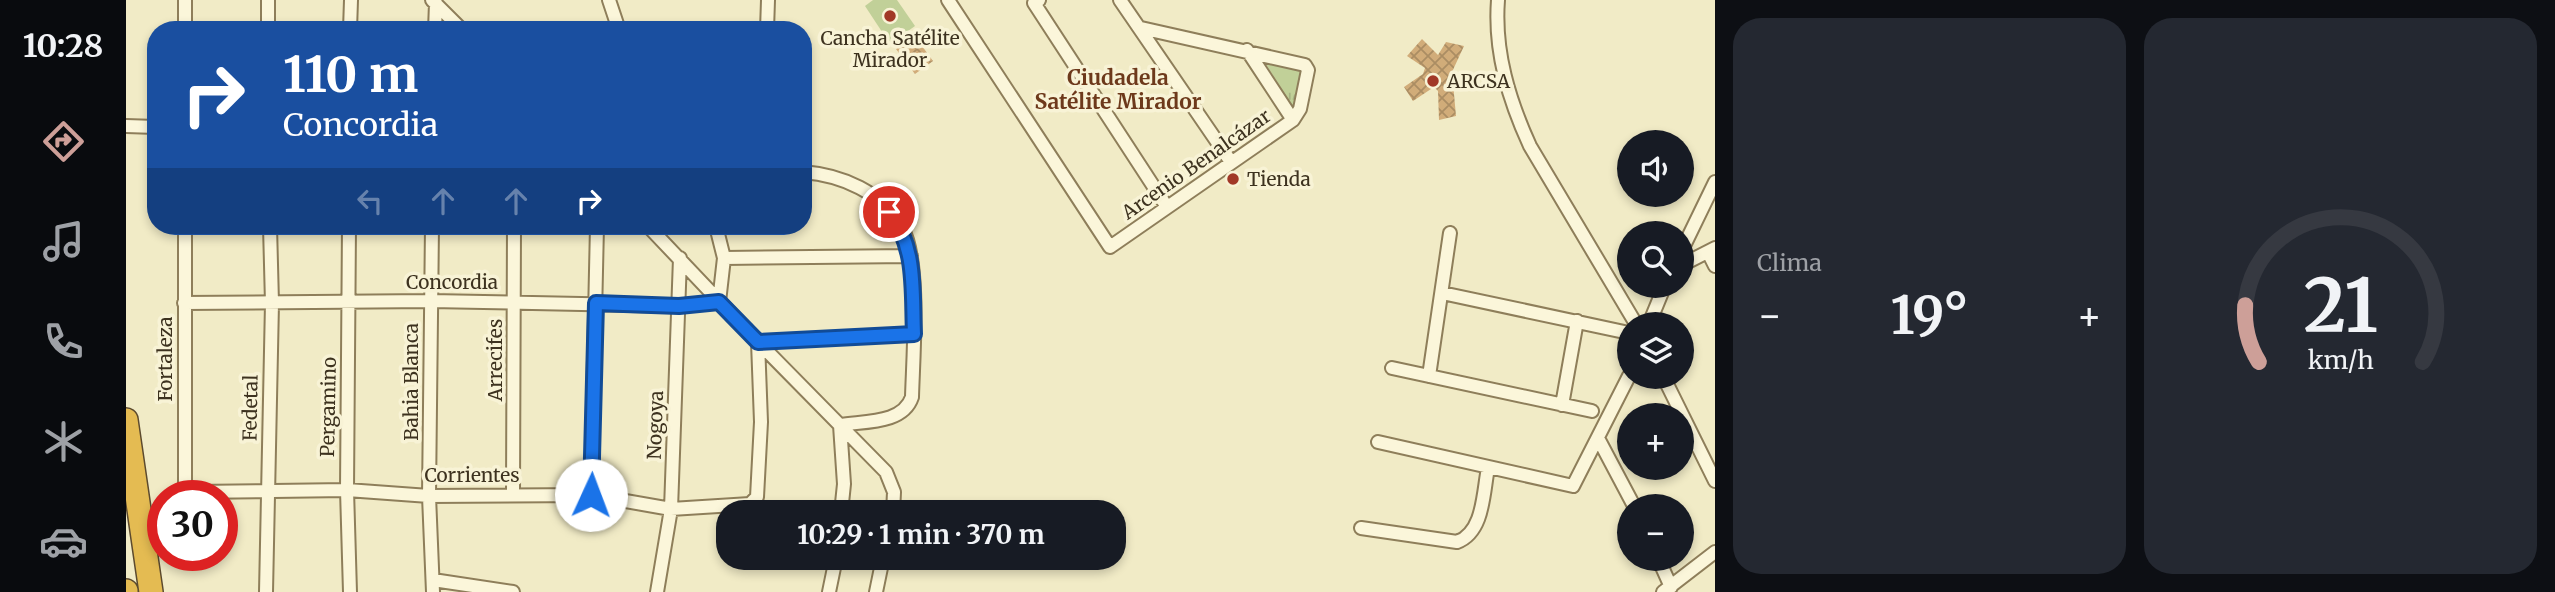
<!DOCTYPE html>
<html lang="es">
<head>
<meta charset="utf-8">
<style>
  :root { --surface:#171b24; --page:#242831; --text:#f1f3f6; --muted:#9ea1a6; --line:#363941; --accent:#cd9f98 }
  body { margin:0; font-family:Merriweather,serif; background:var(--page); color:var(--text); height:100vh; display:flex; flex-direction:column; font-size:26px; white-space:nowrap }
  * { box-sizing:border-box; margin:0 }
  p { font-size:23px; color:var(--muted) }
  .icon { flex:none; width:38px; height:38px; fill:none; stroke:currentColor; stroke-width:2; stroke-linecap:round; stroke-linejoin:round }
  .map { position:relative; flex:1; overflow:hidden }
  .sheet { display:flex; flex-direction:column; gap:18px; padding:18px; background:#0d0f14; width:840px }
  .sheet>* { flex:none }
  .guide { position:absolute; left:21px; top:21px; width:665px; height:214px; border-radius:28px; box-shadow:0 4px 10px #0003; background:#1a4fa0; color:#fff; overflow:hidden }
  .controls { position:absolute; left:1491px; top:130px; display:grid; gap:14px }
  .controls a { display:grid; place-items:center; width:77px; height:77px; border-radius:50%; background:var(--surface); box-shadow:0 4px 10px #0003; font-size:35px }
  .speed { position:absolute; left:21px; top:480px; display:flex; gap:14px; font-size:35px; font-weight:700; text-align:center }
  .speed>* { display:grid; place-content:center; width:91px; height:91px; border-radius:50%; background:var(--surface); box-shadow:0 4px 10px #0003; line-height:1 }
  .speed .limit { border:10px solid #d22; background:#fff; color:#111 }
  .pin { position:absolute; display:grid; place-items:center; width:60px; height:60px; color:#fff; margin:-30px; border:4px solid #fff; border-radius:50%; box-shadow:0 2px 7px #0007 }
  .me { position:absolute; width:77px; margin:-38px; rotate:2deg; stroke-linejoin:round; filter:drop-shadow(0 0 5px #0008) }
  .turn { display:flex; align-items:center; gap:24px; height:147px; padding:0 21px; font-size:32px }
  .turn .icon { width:91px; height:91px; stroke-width:2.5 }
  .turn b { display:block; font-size:49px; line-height:60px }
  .lanes { display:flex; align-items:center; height:66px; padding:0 21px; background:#0003; justify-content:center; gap:35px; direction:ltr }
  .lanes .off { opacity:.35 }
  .big { font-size:52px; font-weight:700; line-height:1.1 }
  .sheet .tile { flex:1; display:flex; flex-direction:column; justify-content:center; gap:10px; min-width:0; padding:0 24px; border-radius:28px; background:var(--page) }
  .sheet .dial { align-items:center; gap:0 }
  .dial svg { height:182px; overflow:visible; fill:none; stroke:var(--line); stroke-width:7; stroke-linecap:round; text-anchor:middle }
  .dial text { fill:var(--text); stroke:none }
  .heat { display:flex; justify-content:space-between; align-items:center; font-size:38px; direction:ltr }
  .sheet .tiles { flex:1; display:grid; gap:18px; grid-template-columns:repeat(2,1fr) }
  .trip { position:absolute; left:590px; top:500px; width:410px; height:70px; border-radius:28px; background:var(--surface); box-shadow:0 4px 10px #0003; font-weight:700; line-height:70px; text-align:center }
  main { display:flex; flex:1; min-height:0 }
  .menu { display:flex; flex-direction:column; width:126px; justify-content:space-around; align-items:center; background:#090b0e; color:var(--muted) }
  .menu .icon { width:49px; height:49px }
  .menu .selected { color:var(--accent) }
  .menu b { font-size:32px; color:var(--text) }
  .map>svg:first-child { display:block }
  .park { fill:url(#park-tufts) }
  .garden { fill:#c1d098 }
  .building { fill:url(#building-cross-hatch) }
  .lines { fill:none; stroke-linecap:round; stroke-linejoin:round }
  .street-casing { stroke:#8e7e5a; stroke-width:16 }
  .highway-casing { stroke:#5c4a2e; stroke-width:26 }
  .street { stroke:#fbf6da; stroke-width:12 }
  .highway { stroke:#e4bb52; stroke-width:23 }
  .route-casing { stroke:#114b97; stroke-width:18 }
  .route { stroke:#1a73e8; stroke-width:12 }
  .poi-dot { fill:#a13826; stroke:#f8f3d6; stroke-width:2.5 }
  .labels { text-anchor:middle; stroke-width:7; stroke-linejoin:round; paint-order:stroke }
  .poi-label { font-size:19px; fill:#3d321f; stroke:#f8f3d6; text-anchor:start }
  .street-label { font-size:19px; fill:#3d321f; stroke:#f8f3d6 }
  .neighbourhood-label { font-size:21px; font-weight:bold; fill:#6d391b; stroke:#f8f3d6 }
</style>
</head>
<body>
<main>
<nav class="menu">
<b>10:28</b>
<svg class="icon selected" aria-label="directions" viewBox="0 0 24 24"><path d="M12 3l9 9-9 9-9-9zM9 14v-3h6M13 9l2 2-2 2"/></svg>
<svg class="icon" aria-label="music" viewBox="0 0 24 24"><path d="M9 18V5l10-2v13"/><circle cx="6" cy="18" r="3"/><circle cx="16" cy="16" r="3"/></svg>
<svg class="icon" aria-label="phone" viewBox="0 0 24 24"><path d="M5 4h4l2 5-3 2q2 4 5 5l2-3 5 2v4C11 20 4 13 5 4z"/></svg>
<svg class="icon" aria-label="climate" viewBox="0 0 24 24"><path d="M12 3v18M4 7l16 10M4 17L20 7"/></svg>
<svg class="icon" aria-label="car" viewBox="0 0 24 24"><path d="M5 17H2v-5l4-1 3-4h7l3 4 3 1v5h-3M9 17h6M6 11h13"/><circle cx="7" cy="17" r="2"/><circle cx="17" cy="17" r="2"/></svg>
</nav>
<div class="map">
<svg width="1589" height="592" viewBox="0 0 1589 592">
  <defs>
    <pattern id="park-tufts" width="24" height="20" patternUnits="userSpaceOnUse" patternTransform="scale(1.75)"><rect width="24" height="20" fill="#c1d098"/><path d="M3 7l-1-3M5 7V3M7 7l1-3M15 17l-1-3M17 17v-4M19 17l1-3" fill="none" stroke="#a7b383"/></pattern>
    <pattern id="building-cross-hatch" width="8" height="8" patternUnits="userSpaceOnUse" patternTransform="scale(1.75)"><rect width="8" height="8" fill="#d1ac79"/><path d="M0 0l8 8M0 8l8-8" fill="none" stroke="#ab8d63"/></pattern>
  </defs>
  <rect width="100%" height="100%" fill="#f1ebc6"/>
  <path class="park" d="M1138,61L1176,70L1167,108Z"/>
  <path class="garden" d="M747,0H771L789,26L764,44L739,6Z"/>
  <path class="building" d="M788,35L807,61L789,74L770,49Z
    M1296,39L1312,55L1320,42L1338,46L1326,72L1330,116L1313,120L1312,91L1308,87L1287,101L1278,87L1297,74L1299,68L1281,56Z"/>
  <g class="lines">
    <defs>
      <path id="street" d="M59,0V30
        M142,0V30
        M306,0L336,30
        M483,0L493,30
        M822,0L984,247L1167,120L1174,109L1182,70L1179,65L1015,28
        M913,0L908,3L1041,207
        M994,0L1105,162
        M1372,0C1368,52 1383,100 1404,146L1510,324
        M224,30L225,0
        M309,30L310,3
        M641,30L642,0
        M1121,50L1167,120
        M0,126L30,127
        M677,172C716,175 756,192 776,228C795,261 787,357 786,397C777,424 739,421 714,425L718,484L715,513
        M59,226V486L68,492L221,490L303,496L465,495L545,509L624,504L631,497L635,422L632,342L788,334
        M223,226L221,490L224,592
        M306,226L303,496L307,592
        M522,226L632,342L760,472L768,492L767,513
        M1556,250L1589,182
        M1582,252L1589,266
        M598,258L785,256
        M1556,265L1589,248
        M1316,293L1503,333
        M58,303L305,301L553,306L593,302L598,258L590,226
        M1523,324L1539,285
        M1266,368L1466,411
        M1303,376L1324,233
        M1537,376L1589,481
        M1436,405L1451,321
        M1473,440L1508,506
        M1252,442L1447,486L1503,376
        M387,495L388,226
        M465,495L471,226
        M1235,528L1331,542C1358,532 1357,493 1362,468
        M1532,558L1545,587
        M307,580L387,592
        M140,592L146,303L144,226
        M531,592L545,509L554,258
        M703,592L710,558
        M750,592L757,558
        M1537,592L1589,552"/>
      <path id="highway" d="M0,420L25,592
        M0,591V592"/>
    </defs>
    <use href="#street" class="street-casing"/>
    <use href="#highway" class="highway-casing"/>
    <use href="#street" class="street"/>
    <use href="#highway" class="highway"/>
  </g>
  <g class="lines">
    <defs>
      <path id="route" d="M465,495L470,303L553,306L593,302L632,342L788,334C786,291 791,247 763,212"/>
    </defs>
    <use href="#route" class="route-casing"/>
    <use href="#route" class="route"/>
  </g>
  <g class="poi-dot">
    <circle cx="764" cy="16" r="7"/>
    <circle cx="1307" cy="81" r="7"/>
    <circle cx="1107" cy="179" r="7"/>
  </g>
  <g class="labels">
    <g class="poi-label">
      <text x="764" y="45" text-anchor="middle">Cancha Satélite<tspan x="764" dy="22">Mirador</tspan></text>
      <text x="1321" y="88">ARCSA</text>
      <text x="1121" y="186">Tienda</text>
    </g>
    <g class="street-label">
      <text transform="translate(1070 164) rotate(-35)" y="7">Arcenio Benalcázar</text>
      <text x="326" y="289">Concordia</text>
      <text transform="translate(39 359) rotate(-90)" y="7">Fortaleza</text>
      <text transform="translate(369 360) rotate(-90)" y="7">Arrecifes</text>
      <text transform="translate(285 382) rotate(-90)" y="7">Bahia Blanca</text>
      <text transform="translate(202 407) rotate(-89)" y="7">Pergamino</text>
      <text transform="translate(124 408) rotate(-89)" y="7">Fedetal</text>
      <text transform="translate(529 425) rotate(-88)" y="7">Nogoya</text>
      <text x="346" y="482">Corrientes</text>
    </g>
    <g class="neighbourhood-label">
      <text x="992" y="85">Ciudadela<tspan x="992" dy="24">Satélite Mirador</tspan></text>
    </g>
  </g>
</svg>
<div class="controls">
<a><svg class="icon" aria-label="sound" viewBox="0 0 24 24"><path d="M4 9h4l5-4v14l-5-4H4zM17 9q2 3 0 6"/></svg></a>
<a><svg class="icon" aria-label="search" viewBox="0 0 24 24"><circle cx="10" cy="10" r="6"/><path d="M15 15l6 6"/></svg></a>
<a><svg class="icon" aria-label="layers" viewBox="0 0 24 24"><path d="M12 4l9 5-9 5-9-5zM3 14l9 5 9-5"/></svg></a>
<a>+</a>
<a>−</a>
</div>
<div class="speed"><div class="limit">30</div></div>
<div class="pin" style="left:763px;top:212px;background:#d93025"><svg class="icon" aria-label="arrive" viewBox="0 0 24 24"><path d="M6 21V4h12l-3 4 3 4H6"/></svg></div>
<svg class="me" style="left:465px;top:495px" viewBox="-20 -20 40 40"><circle r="19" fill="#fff"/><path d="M0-13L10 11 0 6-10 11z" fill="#1a73e8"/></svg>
<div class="trip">10:29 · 1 min · 370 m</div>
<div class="guide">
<div class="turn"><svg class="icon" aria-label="right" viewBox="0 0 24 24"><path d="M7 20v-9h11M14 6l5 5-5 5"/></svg><div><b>110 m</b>Concordia</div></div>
<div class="lanes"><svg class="icon off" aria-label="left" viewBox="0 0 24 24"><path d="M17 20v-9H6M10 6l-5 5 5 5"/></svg><svg class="icon off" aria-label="ahead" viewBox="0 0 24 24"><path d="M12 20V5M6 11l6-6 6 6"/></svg><svg class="icon off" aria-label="ahead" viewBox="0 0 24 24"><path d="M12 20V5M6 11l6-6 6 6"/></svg><svg class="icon" aria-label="right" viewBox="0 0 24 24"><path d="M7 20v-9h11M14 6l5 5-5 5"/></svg></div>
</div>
</div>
<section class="sheet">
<div class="tiles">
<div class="tile"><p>Clima</p>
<div class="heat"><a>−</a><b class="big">19°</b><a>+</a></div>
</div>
<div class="tile dial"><svg viewBox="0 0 100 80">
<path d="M14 69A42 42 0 1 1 86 69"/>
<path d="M14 69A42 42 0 0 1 8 44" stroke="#cd9f98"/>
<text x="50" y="56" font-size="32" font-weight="700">21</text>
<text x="50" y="72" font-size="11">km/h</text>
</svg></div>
</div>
</section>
</main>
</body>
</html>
